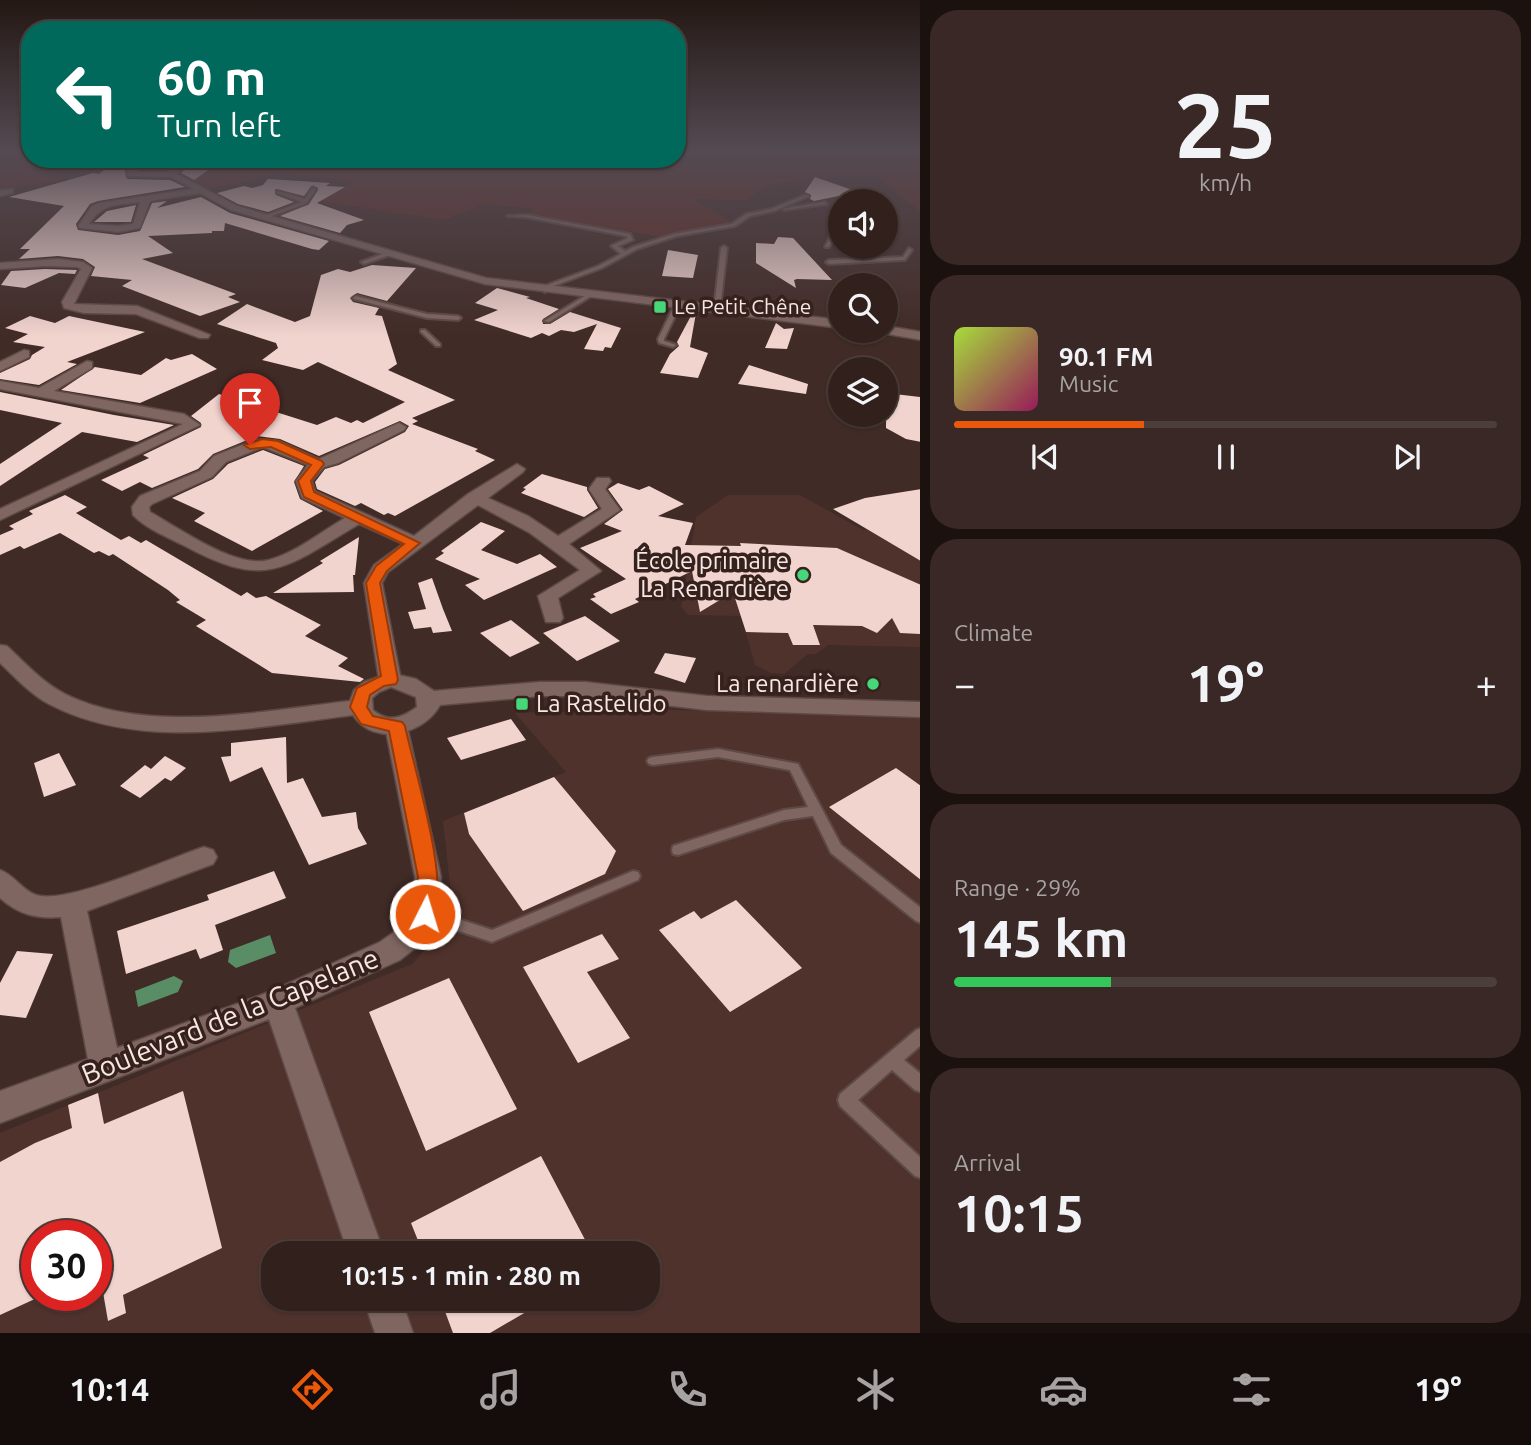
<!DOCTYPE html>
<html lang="en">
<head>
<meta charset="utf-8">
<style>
  :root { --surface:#31201c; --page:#392825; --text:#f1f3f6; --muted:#a8a3a3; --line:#4c3e3b; --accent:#ea580c }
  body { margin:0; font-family:Ubuntu,sans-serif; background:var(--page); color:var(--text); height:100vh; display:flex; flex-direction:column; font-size:26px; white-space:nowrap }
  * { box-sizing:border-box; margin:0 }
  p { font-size:23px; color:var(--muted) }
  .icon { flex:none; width:38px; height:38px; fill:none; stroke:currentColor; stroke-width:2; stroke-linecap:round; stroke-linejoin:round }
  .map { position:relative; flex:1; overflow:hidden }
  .panel { display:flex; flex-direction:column; gap:10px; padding:10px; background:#1b120f; width:611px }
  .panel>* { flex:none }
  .top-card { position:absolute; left:21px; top:21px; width:665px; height:147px; border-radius:28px; box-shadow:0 2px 5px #0004,0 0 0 2px var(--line); background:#00695c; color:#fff; overflow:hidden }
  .fabs { position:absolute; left:828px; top:189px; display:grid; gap:14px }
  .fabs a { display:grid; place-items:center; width:70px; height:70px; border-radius:50%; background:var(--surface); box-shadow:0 2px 5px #0004,0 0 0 2px var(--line); font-size:35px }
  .speed { position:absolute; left:21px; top:1220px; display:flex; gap:14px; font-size:35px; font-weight:700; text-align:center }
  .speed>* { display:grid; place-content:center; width:91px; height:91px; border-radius:50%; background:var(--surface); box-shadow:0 2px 5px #0004,0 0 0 2px var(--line); line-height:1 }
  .speed .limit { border:10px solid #d22; background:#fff; color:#111 }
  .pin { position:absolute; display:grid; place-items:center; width:60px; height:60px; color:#fff; margin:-72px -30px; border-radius:50% 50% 50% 0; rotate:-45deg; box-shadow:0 0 7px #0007 }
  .pin .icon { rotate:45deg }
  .me { position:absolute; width:77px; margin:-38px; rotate:5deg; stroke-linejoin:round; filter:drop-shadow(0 0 5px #0008) }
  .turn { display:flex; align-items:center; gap:24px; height:147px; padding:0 21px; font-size:32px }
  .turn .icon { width:91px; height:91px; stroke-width:2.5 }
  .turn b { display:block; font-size:49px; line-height:60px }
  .big { font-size:52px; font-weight:600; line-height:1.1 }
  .panel .tile { flex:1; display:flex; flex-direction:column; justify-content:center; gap:10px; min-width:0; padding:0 24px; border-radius:28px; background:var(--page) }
  .panel .dial { align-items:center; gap:0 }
  .dial b { font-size:91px; line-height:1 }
  .song { display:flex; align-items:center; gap:21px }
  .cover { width:84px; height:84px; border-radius:10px; background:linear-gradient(135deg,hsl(80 70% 55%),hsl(330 70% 35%)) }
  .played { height:7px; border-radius:4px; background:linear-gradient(90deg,var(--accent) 35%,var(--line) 35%) }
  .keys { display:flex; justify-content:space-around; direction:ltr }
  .heat { display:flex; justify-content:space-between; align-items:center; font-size:38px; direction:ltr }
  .charge { height:10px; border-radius:5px; background:linear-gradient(90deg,#34c759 29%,var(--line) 0) }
  .trip { position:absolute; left:261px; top:1241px; width:399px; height:70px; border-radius:28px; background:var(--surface); box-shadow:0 2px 5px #0004,0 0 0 2px var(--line); font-weight:600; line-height:70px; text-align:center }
  .tabs { display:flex; height:112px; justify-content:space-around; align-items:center; background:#140d0b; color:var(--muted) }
  .tabs .icon { width:49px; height:49px }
  .tabs .current { color:var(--accent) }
  .tabs b { font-size:32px; color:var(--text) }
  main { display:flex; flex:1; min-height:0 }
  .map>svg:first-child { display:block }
  .built { fill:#50322c; fill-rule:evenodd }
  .green { fill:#602b22 }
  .water { fill:#588d65 }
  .building { fill:#f2d4ce }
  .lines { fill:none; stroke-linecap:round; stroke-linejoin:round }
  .lane-casing { stroke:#5d4a46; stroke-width:4 }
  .street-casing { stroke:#5d4a46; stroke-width:3 }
  .secondary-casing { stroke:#5d4a46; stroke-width:3 }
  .path { stroke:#a3908c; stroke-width:2; stroke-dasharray:1 2; stroke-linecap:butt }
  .lane { fill:#806661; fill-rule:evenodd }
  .street { fill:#806661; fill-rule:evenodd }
  .secondary { fill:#806661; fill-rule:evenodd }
  .route { fill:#ea580c; stroke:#983908; stroke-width:2 }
  .poi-dot { fill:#46d77a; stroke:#36211d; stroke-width:2.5 }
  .labels { text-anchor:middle; stroke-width:7; stroke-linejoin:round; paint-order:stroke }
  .far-poi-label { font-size:21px; fill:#f6e7e4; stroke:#36211d; text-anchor:start }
  .poi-label { font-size:24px; fill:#f6e7e4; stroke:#36211d; text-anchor:end }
  .near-street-label { font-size:28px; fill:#f6e7e4; stroke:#36211d }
</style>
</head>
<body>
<main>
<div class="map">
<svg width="921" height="1333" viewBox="0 0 921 1333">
  <rect width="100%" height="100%" fill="#412b26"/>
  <path class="built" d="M728,495H800L863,530L894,525L920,544V647L828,645L816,654H808L784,674L771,673L755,665L741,616L688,615L681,607L696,517Z
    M637,709L920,716V1333H0V1133L412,964L440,932L452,903L443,821L566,772L515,713ZM37,1236H96V1295H37ZM273,1253H648V1298H273Z"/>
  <path class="green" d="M677,151H920V212L875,174L817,177L769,185L745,200L693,199L731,222L661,237L528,214L535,209L484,204L444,220L319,201L355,181L278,173L208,190L181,172L214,169L229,159H677Z
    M0,152L30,155V159L63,161L25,169L61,180L0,190Z"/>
  <path class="water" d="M270,935L276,953L236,968L228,962L230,950Z
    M174,976L183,981L178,992L138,1007L135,991Z"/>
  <path class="building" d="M117,159H137L125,170L127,179L170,180L185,187L98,201L90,204L76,224L78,230L118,235L140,231L152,203L167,201L157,208L201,197L230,213L329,241L319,250L312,249L225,223L224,231H212V233L148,236L173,253L142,259L236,294L228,297L240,302L200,316L122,286L132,280L91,276L95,267L83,259L58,256L19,259L30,249H20L64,206L9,197L93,173L99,174Z
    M153,159H169L176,160L167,169H143Z
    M192,160L221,161L194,180L181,173Z
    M815,177L858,192L814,201L810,199L811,195L805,192Z
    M268,179L330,183L326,186L345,187L317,203L364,220L347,225L340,233L280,216L309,204L318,190L313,185L304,196L275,189L276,195L294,202L268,212L238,204L217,193L244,186L252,188L263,185Z
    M136,205L131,222H94L107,211Z
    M778,237L793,238L832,280L797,279L794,280L796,288L756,263V243L774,244Z
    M668,250L698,255L693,278L662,276Z
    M372,265L416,268L387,301L357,293L350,298L353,302L379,308L375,315L382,316L397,364L388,370L455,400L412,418L418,421L412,424L478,449L475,451L495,460L395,516L388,513L384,515L361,503L355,506L317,489L315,482L325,469L339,465L405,432L409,426L400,421L319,456L280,439L257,436L213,454L198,469L152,488L140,482L122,491L101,480L149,458L143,455L201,427V423L191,416L219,394L317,425L336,417L351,423L357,420L363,423L405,402L318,362L303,370L262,360L278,348L276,343L217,324L247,304L295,322L310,316L321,275L338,269L350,272Z
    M45,269L77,270L75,274L59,273L25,288L1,285L11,271Z
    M497,288L530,297L526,298L559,309L543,319V324H550L570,312L621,328L611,348L605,347L603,351L584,349L597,324L574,332L561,330L549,336L542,333L531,338L474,320L498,310L475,303Z
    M693,312L696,313L690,347L708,353L698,378L660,373L670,354L679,346L677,342Z
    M30,316L55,323L69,316L145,332L67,362L77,364L39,385L0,379V373L30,359L32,355L45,347L13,342L28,334L5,328Z
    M776,323L784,329L794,328L787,349L765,348Z
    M192,354L217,369L140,403L61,390L95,367L141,375L166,358L171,360Z
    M749,365L808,384L806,394L738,384Z
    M0,392L114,415L174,425L137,442L82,432L0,486V464L62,423L0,410Z
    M886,393L921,397V442L906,439L886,428Z
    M263,450L304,466L294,482L300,499L323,511L252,551L194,521L205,513L172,498L213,479L228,464Z
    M542,474L587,487V490L598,508L584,517L521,493L526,489L523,488Z
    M618,483L639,490L649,486L684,504L658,516L693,523L685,545L741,546L740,543L837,548L921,585V634L900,633L892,618L877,633L862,626L813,625L820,645H793L788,633L746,632L733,592L700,612L692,571L635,599L639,602L611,614L590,599L596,597L593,594L626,579L580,548L622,531L604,524L623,510L608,489Z
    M921,489V561L833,509L865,498Z
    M65,495L87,507L76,513L121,540L129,536L141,543L146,540L241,596L247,592L256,598L266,596L321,625L305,636L348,658L338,666L364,679L360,682L272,673L196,626L206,620L176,602L180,600L168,590L113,554L109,556L99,551L94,553L60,533L24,549L20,546L0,555V535L14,529L9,526L33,514L29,511Z
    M481,522L505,531L481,550L517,564L540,554L557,567L484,600L465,585L480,579L435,559L444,553L441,551Z
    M359,537L355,575H353L354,592L273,593L323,563L320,561Z
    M432,578L443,609L452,631L433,633L431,627L414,629L408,612L426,609L418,583Z
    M585,616L620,641L577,661L543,633Z
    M511,620L540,643L510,657L480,633Z
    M665,653L696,658L685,683L654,673Z
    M511,719L526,740L461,760L447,738Z
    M286,737L287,783L303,778L322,817L356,812L358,828L367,844L309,865L262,767L230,782L221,757L231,756V743Z
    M59,753L76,785L44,797L34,763Z
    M165,756L186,768L171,781L165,778L140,798L120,786L145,765L151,769Z
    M896,768L921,786V880L829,807Z
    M554,777L616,851L605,874L523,911L469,834L464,813Z
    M274,871L286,898L215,925L223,950L200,959L196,949L126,974L117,931L209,900L207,895Z
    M736,900L802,968L730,1012L659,930L694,911L701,919Z
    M602,934L619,959L587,972L630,1038L578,1063L523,967Z
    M17,951L53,954L26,1018L0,1015V983Z
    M449,978L517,1109L426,1151L369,1012Z
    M183,1091L222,1248L123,1295L126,1313L108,1321L99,1269L96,1271V1236H37V1298L0,1315V1162L35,1143L72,1128L68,1105L98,1093L104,1124Z
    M541,1156L592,1253H423L411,1223Z
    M440,1298H550L490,1333H453Z"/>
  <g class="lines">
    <defs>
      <path id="lane" d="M312,188L316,189L307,203L266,218L262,217L302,202L277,193V191L305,199Z
        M805,195L809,196L774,211L750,216L735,226L677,236L637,249L602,268L551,287L545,292L542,290L547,285L598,266L621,254L611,246L628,238L626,236L526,217L507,216L526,215L630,234L633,240L618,246L625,251L633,247L674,234L732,224L746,214L771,209Z
        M825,202L827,204L785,210L783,209Z
        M830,237L834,238L829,247H825Z
        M724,246L727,248L720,309L717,311L714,309L721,248Z
        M909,248L912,250L905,260L829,264L826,262L829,260L903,257Z
        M388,252L390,255L364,264L361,262Z
        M588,294L593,295L549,322L544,321Z
        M356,296L427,314L458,316L461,318L458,320L427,318L354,299L353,298Z
        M678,302L681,304L664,339V341L676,345L673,347L659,343L658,339L675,304Z
        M421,330H425L440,344V346H436L421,332Z
        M718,749L798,764L841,845L921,908V923L916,921L831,853L813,816L784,820L678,855L673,854L672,850L673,846L784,810L808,807L790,770L718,757L653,765L649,764L647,761L649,758L653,757Z
        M633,871L638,872L640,876L638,880L492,942L420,918L418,914L420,910L425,908L492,930Z
        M921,1028V1045L904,1060L921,1074V1092L915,1090L892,1070L858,1100L921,1158V1178L915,1176L840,1106L838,1100L840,1094L916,1030Z"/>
      <path id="street" d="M141,159H150L137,172H168L181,159H190L177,174L237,206L486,278L840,320V328L485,284L231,210L200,193L150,201L140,228L118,232L80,228L78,226L92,206L99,203L193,189L171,177L127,176V172ZM140,202L133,224L118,226L89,224C104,202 116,206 140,202Z
        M13,189V193L0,196V190Z
        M58,259L83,262L92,268L74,304L137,306L210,335L208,338H200L136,314L84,313L64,308L62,302L81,269L77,267L45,266L0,269V263Z
        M886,326L921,332V340L882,333L880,331H886Z
        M24,350L29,351V357L0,371V362Z
        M87,361L92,362V368L54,391L184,414L200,425L0,520V509L183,424L0,389V381L39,388Z
        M399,423L406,427L404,430L338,463L324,467L312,481L315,491L414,536L468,494L517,464L525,469L523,472L488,498L528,516L558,536L602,509L589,489L597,478H609L611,481L605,489L620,510L569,544L601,571L558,598L563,618L560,622H546L538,596L580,570L530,533L478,505L388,572L382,583L401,680L398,685H382L379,680L364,583L374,565L403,544L359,524C286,567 268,591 185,546C169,538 145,528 133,515L132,507L140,496L200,471L214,456L257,439L279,441L319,459ZM263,447L308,465L296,481L302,498L345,518C321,532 297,552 269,560C235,569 179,528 150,512L149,507L152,504L212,477L226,462Z
        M396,718L404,721L407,726L441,877L439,914L420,944L400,960L295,1008L384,1253H348L269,1019L0,1123V1091L88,1059L61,917C36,919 18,914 0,898V870C14,875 22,890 36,895C67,905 170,858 204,847L213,850L217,857L213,864L87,911L117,1048L269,992L380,942L400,928L412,911L415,877L385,726L388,721Z
        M363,1298H401L413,1333H375Z"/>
      <path id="secondary" d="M0,645L7,646C25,663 43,683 65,694C147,735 262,711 350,701L354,690L364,682L390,673L416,679L434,691L540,682H585L707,696L921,702V717L707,710L585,696H540L440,705C424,735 373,747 353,715C256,727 140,752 49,704C30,694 15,677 0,663ZM391,687L416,697L417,707C402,718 388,723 373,710L372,698L379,692Z"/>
    </defs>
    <use href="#lane" class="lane-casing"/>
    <use href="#street" class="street-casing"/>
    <use href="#secondary" class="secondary-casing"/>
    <path class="path" d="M677,155L719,151
      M494,159L535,165L617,159"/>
    <use href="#lane" class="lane"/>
    <use href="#street" class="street"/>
    <use href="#secondary" class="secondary"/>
  </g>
  <linearGradient id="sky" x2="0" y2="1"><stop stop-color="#241815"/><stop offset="0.45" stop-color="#544a52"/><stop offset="1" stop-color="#544a52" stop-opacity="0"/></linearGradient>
  <rect width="921" height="337" fill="url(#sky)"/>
  <path class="route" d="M262,439L278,441L322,461L324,464L311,481L314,492L420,543L387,571L380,583L398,680L396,684L384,686L370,695L367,707L373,716L402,722L405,726C414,769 451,884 433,920L425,923L418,920L415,914L418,877L389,731L361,724L350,707L357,688L381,676L366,583L376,566L404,544L304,497L298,481L311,465L271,447L250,449L244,445Z"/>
  <g class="poi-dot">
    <rect x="653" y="300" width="14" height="14" rx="3.5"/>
    <circle cx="803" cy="575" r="7"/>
    <circle cx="873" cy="684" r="7"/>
    <rect x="515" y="697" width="14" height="14" rx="3.5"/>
  </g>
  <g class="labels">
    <g class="far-poi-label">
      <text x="674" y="314">Le Petit Chêne</text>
    </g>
    <g class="poi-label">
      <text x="789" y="569">École primaire<tspan x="789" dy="28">La Renardière</tspan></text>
      <text x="859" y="692">La renardière</text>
      <text x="536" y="712" text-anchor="start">La Rastelido</text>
    </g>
    <g class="near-street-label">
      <text transform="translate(230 1016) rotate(-22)" y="10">Boulevard de la Capelane</text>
    </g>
  </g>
</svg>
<div class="fabs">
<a><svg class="icon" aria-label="sound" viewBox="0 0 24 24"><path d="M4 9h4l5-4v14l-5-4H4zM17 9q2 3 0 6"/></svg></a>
<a><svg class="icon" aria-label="search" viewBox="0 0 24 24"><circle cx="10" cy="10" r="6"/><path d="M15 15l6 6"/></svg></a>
<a><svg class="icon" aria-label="layers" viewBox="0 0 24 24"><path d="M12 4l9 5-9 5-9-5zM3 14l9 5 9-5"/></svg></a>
</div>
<div class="speed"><div class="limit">30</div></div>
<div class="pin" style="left:250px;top:445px;background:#d93025"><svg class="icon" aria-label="arrive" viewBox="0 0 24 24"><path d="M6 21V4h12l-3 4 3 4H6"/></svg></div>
<svg class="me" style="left:425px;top:914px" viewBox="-20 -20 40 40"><circle r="17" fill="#ea580c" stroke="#fff" stroke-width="3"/><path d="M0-11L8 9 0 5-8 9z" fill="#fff"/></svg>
<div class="trip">10:15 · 1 min · 280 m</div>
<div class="top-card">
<div class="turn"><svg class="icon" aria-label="left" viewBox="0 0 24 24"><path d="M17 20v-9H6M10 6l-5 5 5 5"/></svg><div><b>60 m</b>Turn left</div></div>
</div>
</div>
<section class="panel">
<div class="tile dial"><b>25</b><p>km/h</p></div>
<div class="tile">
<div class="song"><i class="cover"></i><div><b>90.1 FM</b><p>Music</p></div></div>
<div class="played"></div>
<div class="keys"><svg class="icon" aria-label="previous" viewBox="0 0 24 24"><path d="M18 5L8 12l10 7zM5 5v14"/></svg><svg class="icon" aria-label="pause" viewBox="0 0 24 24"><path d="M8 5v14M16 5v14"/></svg><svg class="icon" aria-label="next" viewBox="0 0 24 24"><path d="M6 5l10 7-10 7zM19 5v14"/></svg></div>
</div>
<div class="tile"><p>Climate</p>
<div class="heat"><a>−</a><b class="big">19°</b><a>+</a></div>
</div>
<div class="tile"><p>Range · 29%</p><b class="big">145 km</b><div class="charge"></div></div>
<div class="tile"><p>Arrival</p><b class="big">10:15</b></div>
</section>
</main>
<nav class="tabs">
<b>10:14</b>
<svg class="icon current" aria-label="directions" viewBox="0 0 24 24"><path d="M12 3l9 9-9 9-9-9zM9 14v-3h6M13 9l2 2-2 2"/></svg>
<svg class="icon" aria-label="music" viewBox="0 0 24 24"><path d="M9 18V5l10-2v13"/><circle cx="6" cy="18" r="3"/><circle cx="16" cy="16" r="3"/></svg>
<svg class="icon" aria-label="phone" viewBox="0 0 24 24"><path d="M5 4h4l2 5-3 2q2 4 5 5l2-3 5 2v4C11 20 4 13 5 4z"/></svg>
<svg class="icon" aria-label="climate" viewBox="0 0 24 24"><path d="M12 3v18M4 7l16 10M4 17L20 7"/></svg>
<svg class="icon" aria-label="car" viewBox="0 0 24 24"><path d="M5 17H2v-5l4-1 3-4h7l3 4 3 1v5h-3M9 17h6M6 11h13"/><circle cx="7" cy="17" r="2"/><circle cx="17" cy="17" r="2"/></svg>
<svg class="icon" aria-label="filters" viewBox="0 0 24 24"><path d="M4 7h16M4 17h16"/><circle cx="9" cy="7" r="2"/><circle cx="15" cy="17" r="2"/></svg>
<b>19°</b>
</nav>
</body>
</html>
